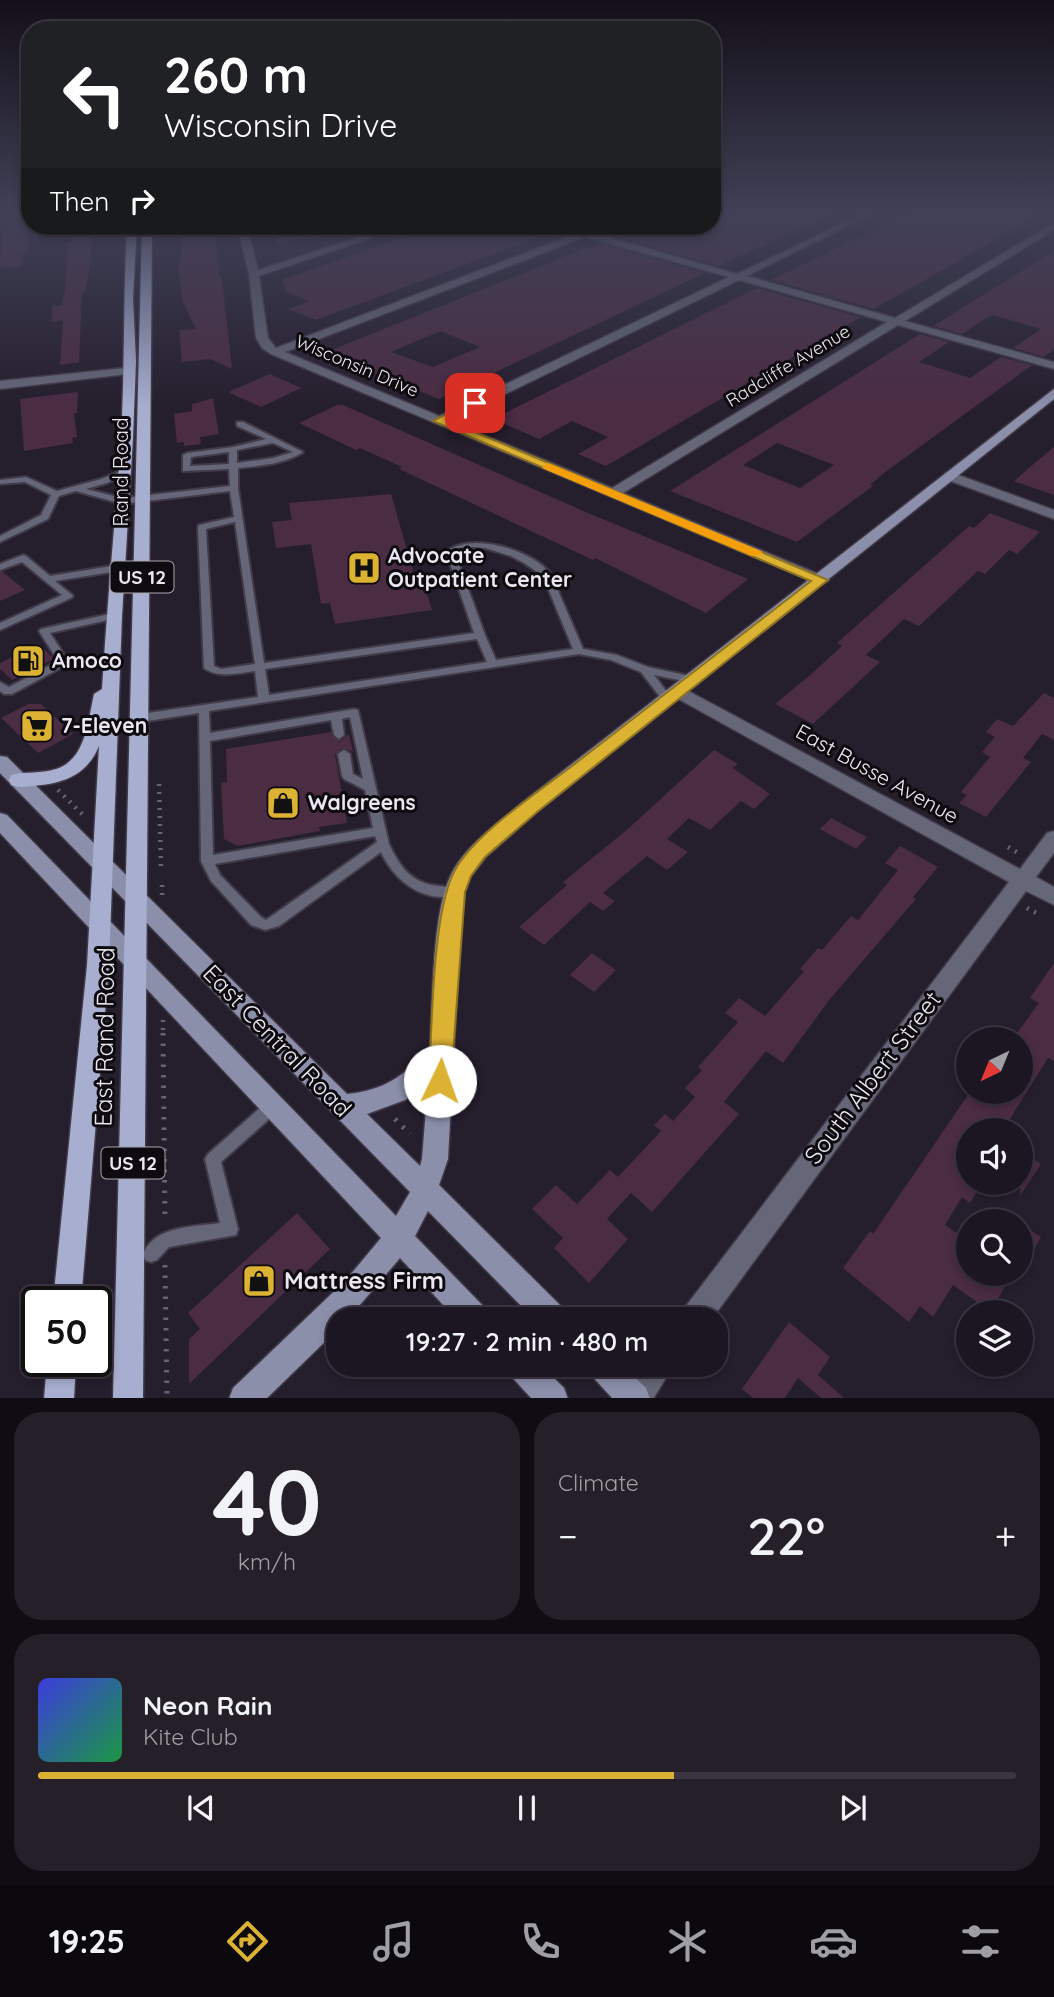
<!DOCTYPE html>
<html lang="en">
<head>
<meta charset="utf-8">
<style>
  :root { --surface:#1c1622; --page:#251f2a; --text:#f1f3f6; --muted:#a09fa5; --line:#3a3540; --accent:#dcb233 }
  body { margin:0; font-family:Quicksand,sans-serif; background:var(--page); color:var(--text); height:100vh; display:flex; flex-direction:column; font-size:26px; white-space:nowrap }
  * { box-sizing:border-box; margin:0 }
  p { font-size:23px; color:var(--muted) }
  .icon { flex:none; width:38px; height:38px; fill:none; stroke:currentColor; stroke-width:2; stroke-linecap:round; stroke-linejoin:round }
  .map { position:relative; height:1398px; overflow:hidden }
  .side { display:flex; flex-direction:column; gap:14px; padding:14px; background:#0f0c13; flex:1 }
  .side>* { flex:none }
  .guide { position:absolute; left:21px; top:21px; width:700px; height:214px; border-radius:28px; box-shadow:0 4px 10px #0003,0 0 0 2px var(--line); background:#202124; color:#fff; overflow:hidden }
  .needle { width:46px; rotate:223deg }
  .controls { position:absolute; left:956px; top:1027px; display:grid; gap:14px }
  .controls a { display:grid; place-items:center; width:77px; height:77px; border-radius:50%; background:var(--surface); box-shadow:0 4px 10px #0003,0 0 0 2px var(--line); font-size:35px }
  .speed { position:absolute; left:21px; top:1286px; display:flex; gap:14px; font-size:35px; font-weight:700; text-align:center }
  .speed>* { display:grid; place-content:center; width:91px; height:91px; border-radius:50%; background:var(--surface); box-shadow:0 4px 10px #0003,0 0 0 2px var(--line); line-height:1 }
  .speed .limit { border:4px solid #111; border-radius:10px; background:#fff; color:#111 }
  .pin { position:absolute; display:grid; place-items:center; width:60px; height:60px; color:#fff; margin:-30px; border-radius:14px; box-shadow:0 4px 10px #0006 }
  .me { position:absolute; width:77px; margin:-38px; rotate:3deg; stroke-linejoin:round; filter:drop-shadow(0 0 5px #0008) }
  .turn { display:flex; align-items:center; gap:24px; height:147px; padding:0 28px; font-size:32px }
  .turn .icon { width:91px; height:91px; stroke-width:2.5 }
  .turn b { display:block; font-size:49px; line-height:60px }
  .then { display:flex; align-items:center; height:66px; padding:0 28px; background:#0003; gap:14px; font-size:26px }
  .big { font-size:52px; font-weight:600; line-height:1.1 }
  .side .tile { flex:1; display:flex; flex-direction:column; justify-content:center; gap:10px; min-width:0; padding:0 24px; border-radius:28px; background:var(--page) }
  .side .dial { align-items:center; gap:0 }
  .dial b { font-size:91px; line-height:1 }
  .song { display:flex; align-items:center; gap:21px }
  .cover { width:84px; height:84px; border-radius:10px; background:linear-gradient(135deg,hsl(240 70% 55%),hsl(140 70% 35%)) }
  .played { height:7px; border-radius:4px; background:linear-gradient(90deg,var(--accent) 65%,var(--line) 65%) }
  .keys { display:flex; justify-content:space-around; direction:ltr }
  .heat { display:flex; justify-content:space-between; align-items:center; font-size:38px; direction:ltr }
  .side .tiles { flex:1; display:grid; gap:14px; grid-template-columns:1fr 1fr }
  .tile:last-child { grid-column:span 2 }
  .trip { position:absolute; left:326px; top:1307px; width:402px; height:70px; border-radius:28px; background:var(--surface); box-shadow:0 4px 10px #0003,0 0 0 2px var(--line); font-weight:600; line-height:70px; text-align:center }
  .tabs { display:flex; height:112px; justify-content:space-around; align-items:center; background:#0b090e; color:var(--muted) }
  .tabs .icon { width:49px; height:49px }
  .tabs .active { color:var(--accent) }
  .tabs b { font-size:32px; color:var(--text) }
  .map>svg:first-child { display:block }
  .building { fill:#4a2c43; fill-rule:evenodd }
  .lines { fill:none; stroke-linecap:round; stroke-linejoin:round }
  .service-casing { stroke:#413a48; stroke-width:4 }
  .minor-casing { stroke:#413a48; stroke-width:3 }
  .secondary-casing { stroke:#413a48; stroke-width:3 }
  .primary-casing { stroke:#413a48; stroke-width:3 }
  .path-far2 { stroke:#696370; stroke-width:2; stroke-dasharray:1 2.5; stroke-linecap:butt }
  .path-far1 { stroke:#696370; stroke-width:4.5; stroke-dasharray:2 6; stroke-linecap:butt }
  .path { stroke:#696370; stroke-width:5; stroke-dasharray:2.5 8; stroke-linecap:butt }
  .service { fill:#656778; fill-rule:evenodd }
  .minor { fill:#656778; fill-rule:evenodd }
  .secondary { fill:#8b8fa9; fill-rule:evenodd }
  .primary { fill:#a8aecf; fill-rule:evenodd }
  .route { fill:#dcb233; stroke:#8f7421; stroke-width:2 }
  .slow { fill:#f59e0b }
  .labels { text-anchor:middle; stroke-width:6; stroke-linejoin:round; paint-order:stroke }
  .far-street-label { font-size:18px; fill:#ebe7f1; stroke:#0d0a10 }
  .shield { fill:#0d0a10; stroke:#a8a5ae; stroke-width:2 }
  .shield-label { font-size:19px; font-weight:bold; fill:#ebe7f1 }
  .street-label { font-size:21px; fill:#ebe7f1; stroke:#0d0a10 }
  .poi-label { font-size:21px; font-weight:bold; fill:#ebe7f1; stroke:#0d0a10; text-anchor:start }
  .near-street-label { font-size:24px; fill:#ebe7f1; stroke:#0d0a10 }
  .near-poi-label { font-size:24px; font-weight:bold; fill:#ebe7f1; stroke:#0d0a10; text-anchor:start }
</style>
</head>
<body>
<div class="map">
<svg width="1054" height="1399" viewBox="0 0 1054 1399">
  <rect width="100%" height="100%" fill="#251e2d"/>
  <path class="building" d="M712,213H837L718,266L620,238L647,226H674L712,236Z
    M910,213H1043L874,309L771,280Z
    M27,226L26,234H31L28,253H23L22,266L0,268L2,228Z
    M73,226H93L90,266L85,292H82L79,362L60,365L63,320L52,322V306L62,305L66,284L67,242L71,241Z
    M214,226L220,278H222L232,369L210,359L182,362L179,330L196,329L183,302L178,268L182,252L180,228Z
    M273,226H333V235L277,243Z
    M411,226H516L545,235L316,320L288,309L309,301L286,292L282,280L413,234Z
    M604,245L705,273L439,399L324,353L589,247ZM440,331L480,347L433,367L391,352Z
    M1054,251V349L1044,357L1013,348L1041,329L1004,318L991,315L962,334L933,326Z
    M757,288L861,317L606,466L578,454L608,437L572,421L539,439L493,419Z
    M920,334L949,342L919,362L970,378L1001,357L1032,365L884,473L870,485L873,486L797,542L670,491ZM777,443L834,465L800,488L743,465Z
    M270,374L301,388L261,407L228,392Z
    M78,392L77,413H74L77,437L72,438L73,443L24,451L20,399Z
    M213,398L219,434L200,437L201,444L184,446V442L177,443L174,414L192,411V404Z
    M337,405H343L588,513L748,579L706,613L595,558L593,560L399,469L402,467L360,448L356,450L299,423Z
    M1054,447V495L1014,481L1030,467Z
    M391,494L418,588L425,587L432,610L335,624L330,603L321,604L311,544L276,548L272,522L292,520L289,503Z
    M990,513L1040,532L1017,554L1009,550L985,574L978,571L919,626L904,619L866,655L880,662L813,724L775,704L809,676L842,646L837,643L969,526L974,528Z
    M0,572H3L25,590L0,601Z
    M39,644L54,659L12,680L0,669V663Z
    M1044,693L1054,698V740L1042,734L1023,758L1031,762L986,817L959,803L967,795L961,792L990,757L982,752L995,737L986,732L997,719L1013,726Z
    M28,704H41L73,734L38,753L1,718Z
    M331,732L339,742L349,734L353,752L343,748L335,754L347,823L319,827L320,831L238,846L224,839L221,783L227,782L226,749Z
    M714,750L738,764L733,768L770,794L754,809L741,801L710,830L689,818L667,839L688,852L667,870L647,856L603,893L615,901L603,911L590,902L544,945L519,927L567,885L563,882L629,828Z
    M831,818L867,837L856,849L820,829Z
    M900,846L938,867L913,897L916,899L830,999L783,1063L766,1051L724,1102L739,1114L652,1212L631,1193L607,1219L628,1239L589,1283L554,1248L563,1238L532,1209L556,1185L577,1204L610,1170L618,1177L661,1131L654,1125L665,1114L673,1121L695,1097L685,1088L702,1070L698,1067L738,1022L725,1013L739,998L765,1016L804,971L800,969L818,948L822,950L851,916L858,920L898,870L885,863Z
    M592,953L616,970L594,992L570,975Z
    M1054,963V1061L1048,1058L1003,1130H968V1183H982L970,1203L962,1197L945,1225L968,1241V1274H989L1005,1286L991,1312L953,1285L933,1317L920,1306L909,1322L843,1268L870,1231L873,1234L970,1092H1020V1040H1012L1039,1003L1030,998Z
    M1020,1150L1041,1164L1020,1196Z
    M297,1213L330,1249L189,1384V1339L200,1329L188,1313Z
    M1020,1223L1041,1237L1020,1274Z
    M789,1322L830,1357L818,1375L844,1398H821L798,1378L785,1398H753L742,1389Z"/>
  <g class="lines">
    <defs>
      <path id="service" d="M237,422H243L303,452C285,464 259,466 238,468V488L264,663L474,633L446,552C470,531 532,550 550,573C554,578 557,587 559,593C567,612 575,630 583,649L617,655L648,667L694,677L699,680L694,683L654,675L673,700L668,703L664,702L641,672L611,660L579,654L209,711L210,733L354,709L358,710L389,844C398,863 409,881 432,885C441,887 450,886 459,889L461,892L459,895C424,904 395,882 381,852L279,926L265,930L251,925L211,881L201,861L199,713L141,722L136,718L141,714L258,697L255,671C238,673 219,679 204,668L198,527L199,525L234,517L230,491L122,504L76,491L59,496L48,519L0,542V536L41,515L51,495L25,482L0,484V480L26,477L57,491L101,479L125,469L129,471L128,473L107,483L86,489L122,498L230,486L229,469L183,471V455L187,453L233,447L266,439L237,426ZM273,443L293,452L273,458L237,463V450ZM229,452V464L190,466L191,457ZM235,522L255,664L221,669L214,666L206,529ZM472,547L485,548L511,556L524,563L543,576L573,649L496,660L485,635L455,553L462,548ZM477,639L487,662L269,695L265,669ZM350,717L363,779L353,774L350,754L344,750L338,754L342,776L344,779L365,790L373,828L213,855L210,741L331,720L334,735L339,739L344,735L342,719ZM375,836L377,842L266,920L261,917L220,875L215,864Z
        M23,555L26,556L50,576L118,565L123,568L118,571L55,581L71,594L73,596L71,598L0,630V623L62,595L22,562L0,570V564Z
        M114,613L119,616L117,618L50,633L69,662L68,664L12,694H4L0,691V682L9,687L58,661L39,631L41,629Z
        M273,1099L278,1101L280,1106L278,1111L221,1162L238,1229L236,1235L169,1247L157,1260L151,1262L145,1260L143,1254C155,1225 194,1227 220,1223L205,1159L208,1154L268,1101Z"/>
      <path id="minor" d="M864,213H874L747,276L895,318L1054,223V230L905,321L1054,362V369L898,325L623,493L826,577L829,580L821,585L271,354L262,348L256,338L249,274L237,226H247L258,270L393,226H406L259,276L268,338L276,348L575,234L553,226L584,231L597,226H609L594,233L737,274ZM585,237L729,277L439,416L285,352ZM739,280L887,322L612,488L450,421Z
        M124,368L130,372L128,374L0,389V381Z
        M950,472L1054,510V519L945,479V473Z
        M679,686L1020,869L1047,833L1054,831V853L1036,877L1054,887V905L1026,891L711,1320H679L683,1310L1009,882L673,696L670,692Z
        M641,1365H674L653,1399H619Z"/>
      <path id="secondary" d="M1054,389V399L537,812L486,857L471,876L465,892L460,934L448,1159L439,1185L565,1310L569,1320H535L428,1211L415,1236L487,1310L491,1320H457L400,1258L347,1320H338V1329L266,1399H229L233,1388L346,1280L381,1238L0,833V813L7,815L396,1216L410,1192L0,773V756L7,757L347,1094C386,1090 402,1076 430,1050C433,1004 431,907 454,869C470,842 500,822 523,802ZM428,1083L422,1159L420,1166L367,1114L405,1100Z
        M505,1365H541L564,1388L568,1399H532L510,1375Z
        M586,1365H622L646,1388L650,1399H613L591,1375Z"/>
      <path id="primary" d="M127,226H137L133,298L136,361L133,439L122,616L109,965L81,1302H53L87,965L99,746C84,782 53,785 18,787L11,785L9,780L11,775C26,771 41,774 56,769C86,760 88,720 94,694L102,689C107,605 115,522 121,439C125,368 123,297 127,226Z
        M142,226H152L143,1399H113Z
        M47,1362H76L74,1399H44Z"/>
    </defs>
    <use href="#service" class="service-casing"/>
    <use href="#minor" class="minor-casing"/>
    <use href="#secondary" class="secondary-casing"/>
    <use href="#primary" class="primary-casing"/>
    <path class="path-far2" d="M0,220L16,215L14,213"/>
    <path class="path-far1" d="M159,784L161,867
      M58,790L85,817
      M1008,847L1020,854
      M162,885V897
      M1027,908L1040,915
      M163,1020V1035"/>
    <path class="path" d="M163,1033L165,1222
      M395,1119L410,1134
      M165,1265L167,1399"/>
    <use href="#service" class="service"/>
    <use href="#minor" class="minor"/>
    <use href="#secondary" class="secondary"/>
    <use href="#primary" class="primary"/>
  </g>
  <linearGradient id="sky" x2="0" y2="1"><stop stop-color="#141019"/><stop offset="0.52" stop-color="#404157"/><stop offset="1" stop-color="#404157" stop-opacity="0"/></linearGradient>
  <rect width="1054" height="408" fill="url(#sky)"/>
  <path class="route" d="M472,401L481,403L448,421L828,580L537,812L485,857L471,876L465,892L451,1081L447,1088L440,1091L432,1088L429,1081C432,1029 432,914 454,872C473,835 538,792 572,766C652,704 731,643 811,581L433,421Z"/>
  <path class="slow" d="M548,463L761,551L763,554L752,556L544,469L542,467Z"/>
  <defs>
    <symbol id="hospital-square" viewBox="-11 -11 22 22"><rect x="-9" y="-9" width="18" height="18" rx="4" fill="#dcb233" stroke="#0d0a10"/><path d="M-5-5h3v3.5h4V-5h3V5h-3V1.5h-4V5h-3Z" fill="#111"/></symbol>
    <symbol id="fuel-square" viewBox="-11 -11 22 22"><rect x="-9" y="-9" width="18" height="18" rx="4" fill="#dcb233" stroke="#0d0a10"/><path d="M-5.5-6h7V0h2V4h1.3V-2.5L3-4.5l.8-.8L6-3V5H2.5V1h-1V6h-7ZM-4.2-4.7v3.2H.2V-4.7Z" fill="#111"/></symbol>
    <symbol id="supermarket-square" viewBox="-11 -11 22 22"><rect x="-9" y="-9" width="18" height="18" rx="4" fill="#dcb233" stroke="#0d0a10"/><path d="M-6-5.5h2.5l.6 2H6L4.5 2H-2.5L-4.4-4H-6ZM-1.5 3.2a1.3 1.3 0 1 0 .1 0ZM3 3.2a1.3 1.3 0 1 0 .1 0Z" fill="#111"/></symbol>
    <symbol id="shop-square" viewBox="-11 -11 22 22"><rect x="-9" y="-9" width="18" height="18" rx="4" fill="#dcb233" stroke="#0d0a10"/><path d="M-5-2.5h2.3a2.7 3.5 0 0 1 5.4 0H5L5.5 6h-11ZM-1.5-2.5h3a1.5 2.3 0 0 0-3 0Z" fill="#111"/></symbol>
  </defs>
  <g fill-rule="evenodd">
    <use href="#hospital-square" x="345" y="549" width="38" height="38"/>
    <use href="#fuel-square" x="9" y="642" width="38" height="38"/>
    <use href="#supermarket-square" x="18" y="707" width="38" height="38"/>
    <use href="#shop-square" x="264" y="784" width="38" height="38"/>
    <use href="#shop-square" x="240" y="1262" width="38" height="38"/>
  </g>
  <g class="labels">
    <g class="far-street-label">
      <text transform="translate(357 366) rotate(23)" y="6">Wisconsin Drive</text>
      <text transform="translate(788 366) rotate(-31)" y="6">Radcliffe Avenue</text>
    </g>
    <g class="shield">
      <rect x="110.5" y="561.5" width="63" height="31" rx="5"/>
      <rect x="101.5" y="1147.5" width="63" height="31" rx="5"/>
    </g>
    <g class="shield-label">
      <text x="142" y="584">US 12</text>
      <text x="133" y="1170">US 12</text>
    </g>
    <g class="street-label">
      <text transform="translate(121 472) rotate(-90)" y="7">Rand Road</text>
      <text transform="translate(877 774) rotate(29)" y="7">East Busse Avenue</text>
    </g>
    <g class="poi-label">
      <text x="388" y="563">Advocate<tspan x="388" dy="24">Outpatient Center</tspan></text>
      <text x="52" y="668">Amoco</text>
      <text x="61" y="733">7-Eleven</text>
      <text x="308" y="810">Walgreens</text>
    </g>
    <g class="near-street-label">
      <text transform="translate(105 1037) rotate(-89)" y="8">East Rand Road</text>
      <text transform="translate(277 1041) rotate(46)" y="8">East Central Road</text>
      <text transform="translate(873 1078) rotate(-53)" y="8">South Albert Street</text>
    </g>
    <g class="near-poi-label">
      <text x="284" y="1289">Mattress Firm</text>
    </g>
  </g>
</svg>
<div class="controls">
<a><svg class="needle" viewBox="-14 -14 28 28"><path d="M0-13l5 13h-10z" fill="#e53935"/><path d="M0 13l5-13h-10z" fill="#a09fa5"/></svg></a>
<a><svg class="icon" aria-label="sound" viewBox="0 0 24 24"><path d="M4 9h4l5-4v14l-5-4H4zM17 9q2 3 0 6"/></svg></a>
<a><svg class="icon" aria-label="search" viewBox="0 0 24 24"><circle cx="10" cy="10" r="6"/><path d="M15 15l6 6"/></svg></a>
<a><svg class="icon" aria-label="layers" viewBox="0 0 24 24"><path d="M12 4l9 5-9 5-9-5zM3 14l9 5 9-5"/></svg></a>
</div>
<div class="speed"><div class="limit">50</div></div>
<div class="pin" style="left:475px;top:403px;background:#d93025"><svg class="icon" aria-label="arrive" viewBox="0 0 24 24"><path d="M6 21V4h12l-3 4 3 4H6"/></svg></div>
<svg class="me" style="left:440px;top:1081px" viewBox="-20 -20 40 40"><circle r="19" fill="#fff"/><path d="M0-13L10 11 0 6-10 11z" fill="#dcb233"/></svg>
<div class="trip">19:27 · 2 min · 480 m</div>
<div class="guide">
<div class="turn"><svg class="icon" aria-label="left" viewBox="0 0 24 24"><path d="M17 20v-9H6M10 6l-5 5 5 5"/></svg><div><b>260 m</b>Wisconsin Drive</div></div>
<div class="then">Then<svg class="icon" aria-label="right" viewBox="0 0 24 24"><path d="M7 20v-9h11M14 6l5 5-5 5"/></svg></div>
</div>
</div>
<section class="side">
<div class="tiles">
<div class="tile dial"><b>40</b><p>km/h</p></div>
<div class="tile"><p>Climate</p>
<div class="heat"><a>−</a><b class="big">22°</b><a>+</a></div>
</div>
<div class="tile">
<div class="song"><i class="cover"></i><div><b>Neon Rain</b><p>Kite Club</p></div></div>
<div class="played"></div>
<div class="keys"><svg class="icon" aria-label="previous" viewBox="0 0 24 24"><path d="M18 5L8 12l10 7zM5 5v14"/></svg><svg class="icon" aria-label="pause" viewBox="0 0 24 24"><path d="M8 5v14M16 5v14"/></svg><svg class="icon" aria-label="next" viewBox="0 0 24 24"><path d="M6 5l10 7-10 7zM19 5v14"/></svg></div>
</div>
</div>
</section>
<nav class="tabs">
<b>19:25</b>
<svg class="icon active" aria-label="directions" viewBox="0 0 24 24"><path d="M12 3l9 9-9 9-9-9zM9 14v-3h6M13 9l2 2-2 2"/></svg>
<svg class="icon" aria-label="music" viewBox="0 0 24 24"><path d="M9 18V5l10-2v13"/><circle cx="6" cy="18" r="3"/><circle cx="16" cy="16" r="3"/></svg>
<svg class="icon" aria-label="phone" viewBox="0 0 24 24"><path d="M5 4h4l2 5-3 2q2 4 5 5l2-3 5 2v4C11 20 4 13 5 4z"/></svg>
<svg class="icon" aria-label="climate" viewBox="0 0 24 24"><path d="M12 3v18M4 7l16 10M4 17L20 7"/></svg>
<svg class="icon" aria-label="car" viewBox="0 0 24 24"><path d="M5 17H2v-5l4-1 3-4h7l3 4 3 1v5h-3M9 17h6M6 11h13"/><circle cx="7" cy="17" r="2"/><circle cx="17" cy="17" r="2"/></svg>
<svg class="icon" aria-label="filters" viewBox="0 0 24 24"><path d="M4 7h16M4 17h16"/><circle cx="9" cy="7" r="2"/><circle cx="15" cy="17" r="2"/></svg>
</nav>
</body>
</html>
